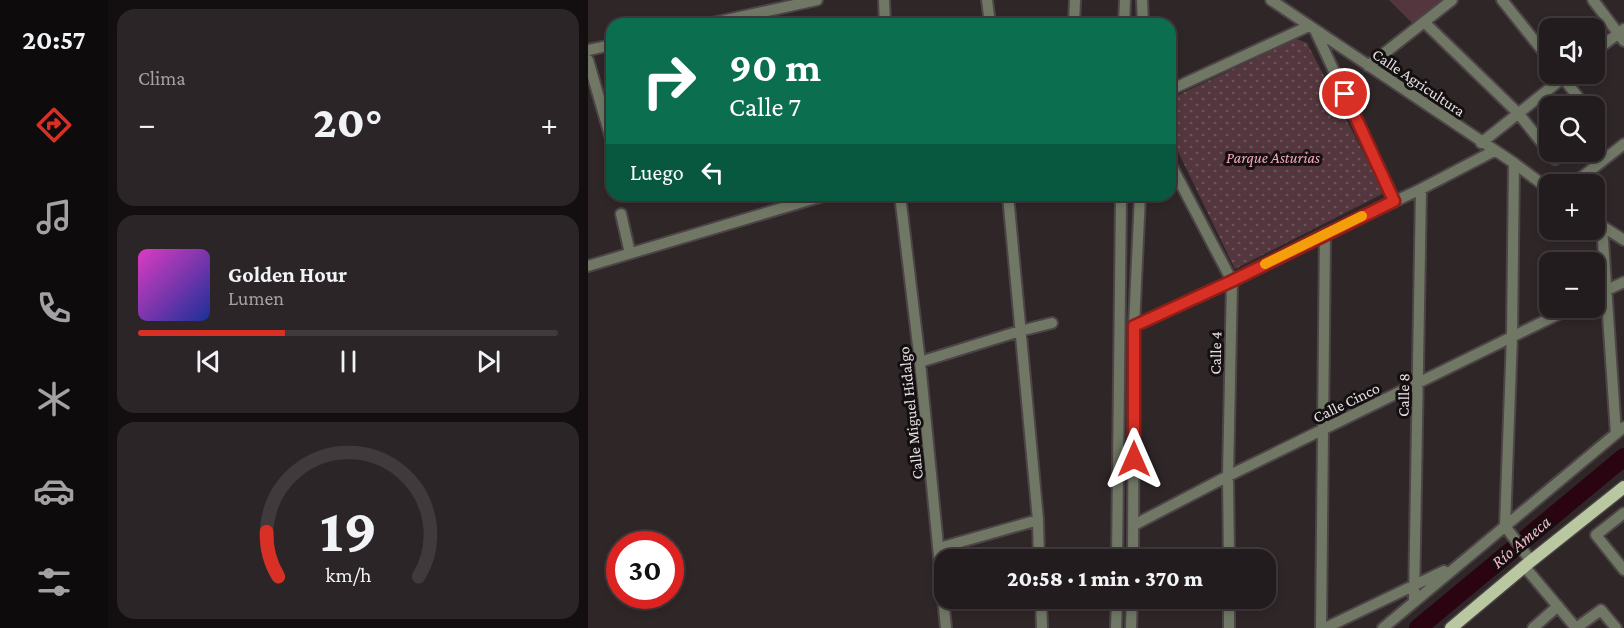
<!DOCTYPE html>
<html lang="es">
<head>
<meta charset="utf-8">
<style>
  :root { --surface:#231c1e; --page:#2b2527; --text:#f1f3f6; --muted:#a3a1a4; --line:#403a3c; --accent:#d93025 }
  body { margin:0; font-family:"Crimson Pro",serif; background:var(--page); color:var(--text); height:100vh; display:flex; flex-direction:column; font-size:22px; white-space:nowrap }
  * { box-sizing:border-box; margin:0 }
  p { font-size:20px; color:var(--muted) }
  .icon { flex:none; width:33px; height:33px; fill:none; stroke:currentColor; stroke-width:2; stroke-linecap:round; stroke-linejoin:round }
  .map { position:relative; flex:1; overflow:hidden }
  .panel { display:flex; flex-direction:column; gap:9px; padding:9px; background:#130f10; width:480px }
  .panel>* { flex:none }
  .hud { position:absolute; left:18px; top:18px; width:570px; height:183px; border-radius:18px; box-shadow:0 3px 9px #0003,0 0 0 2px var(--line); background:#0b6e4f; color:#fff; overflow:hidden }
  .controls { position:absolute; left:951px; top:18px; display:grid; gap:12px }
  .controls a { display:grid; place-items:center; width:66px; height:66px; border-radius:12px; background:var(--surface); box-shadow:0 3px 9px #0003,0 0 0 2px var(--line); font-size:30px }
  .speed { position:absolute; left:18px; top:531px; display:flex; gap:12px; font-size:30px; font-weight:700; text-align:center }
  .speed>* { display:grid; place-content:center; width:78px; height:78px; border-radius:50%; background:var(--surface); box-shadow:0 3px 9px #0003,0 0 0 2px var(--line); line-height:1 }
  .speed .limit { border:9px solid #d22; background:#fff; color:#111 }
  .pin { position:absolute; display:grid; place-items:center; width:51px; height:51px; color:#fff; margin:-26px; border:3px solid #fff; border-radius:50%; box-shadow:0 2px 6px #0007 }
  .me { position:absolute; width:66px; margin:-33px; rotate:0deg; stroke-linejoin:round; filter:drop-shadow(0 0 4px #0008) }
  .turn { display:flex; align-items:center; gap:21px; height:126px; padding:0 24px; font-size:27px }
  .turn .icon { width:78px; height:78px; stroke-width:2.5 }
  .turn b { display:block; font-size:42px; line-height:51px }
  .then { display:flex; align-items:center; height:57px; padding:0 24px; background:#0003; gap:12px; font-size:22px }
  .big { font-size:45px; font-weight:800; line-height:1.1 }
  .panel .widget { flex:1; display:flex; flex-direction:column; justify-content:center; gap:9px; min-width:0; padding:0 21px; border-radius:18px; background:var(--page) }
  .panel .dial { align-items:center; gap:0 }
  .dial svg { height:156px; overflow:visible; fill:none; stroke:var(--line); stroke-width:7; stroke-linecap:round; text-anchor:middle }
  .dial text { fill:var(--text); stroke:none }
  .song { display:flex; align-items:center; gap:18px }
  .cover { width:72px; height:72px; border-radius:9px; background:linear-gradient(135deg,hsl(310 70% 55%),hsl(230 70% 35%)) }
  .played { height:6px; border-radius:3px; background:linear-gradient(90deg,var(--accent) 35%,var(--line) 35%) }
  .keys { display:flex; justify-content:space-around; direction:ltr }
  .heat { display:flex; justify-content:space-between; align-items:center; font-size:33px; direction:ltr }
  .trip { position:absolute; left:346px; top:549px; width:342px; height:60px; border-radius:18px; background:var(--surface); box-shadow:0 3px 9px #0003,0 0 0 2px var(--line); font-weight:800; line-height:60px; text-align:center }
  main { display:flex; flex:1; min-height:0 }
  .menu { display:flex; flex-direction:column; width:108px; justify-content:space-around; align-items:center; background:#0e0b0c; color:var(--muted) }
  .menu .icon { width:42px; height:42px }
  .menu .current { color:var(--accent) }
  .menu b { font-size:27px; color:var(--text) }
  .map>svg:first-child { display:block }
  .grass { fill:#54373e }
  .park { fill:url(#park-dots) }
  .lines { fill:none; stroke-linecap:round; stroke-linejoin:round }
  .river { stroke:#2b0412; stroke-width:18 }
  .minor-casing { stroke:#4c4446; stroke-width:14 }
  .major-casing { stroke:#4c4446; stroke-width:15 }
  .minor { stroke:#707865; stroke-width:10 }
  .major { stroke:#b9c8a1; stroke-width:12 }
  .route-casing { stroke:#8d1f18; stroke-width:15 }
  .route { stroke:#d93025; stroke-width:10 }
  .slow { stroke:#f59e0b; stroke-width:10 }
  .labels { text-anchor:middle; stroke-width:6; stroke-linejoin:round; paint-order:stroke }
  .street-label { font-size:16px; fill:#e6dfe1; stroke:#141011 }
  .park-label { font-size:16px; font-style:italic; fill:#f4a5b9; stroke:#141011 }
  .water-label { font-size:18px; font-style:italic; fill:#f8b7c7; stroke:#141011 }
</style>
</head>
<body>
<main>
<nav class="menu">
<b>20:57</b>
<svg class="icon current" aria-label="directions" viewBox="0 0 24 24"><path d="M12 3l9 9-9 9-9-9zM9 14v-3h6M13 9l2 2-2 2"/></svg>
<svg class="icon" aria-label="music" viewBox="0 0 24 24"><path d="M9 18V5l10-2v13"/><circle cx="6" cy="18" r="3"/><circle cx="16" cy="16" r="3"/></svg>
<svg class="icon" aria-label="phone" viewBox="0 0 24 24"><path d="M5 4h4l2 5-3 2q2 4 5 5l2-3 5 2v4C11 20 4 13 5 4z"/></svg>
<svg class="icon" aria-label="climate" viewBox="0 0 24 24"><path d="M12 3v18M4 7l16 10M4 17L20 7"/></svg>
<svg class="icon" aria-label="car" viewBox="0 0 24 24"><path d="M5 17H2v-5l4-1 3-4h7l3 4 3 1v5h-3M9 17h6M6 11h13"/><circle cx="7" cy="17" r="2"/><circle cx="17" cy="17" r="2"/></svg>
<svg class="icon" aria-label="filters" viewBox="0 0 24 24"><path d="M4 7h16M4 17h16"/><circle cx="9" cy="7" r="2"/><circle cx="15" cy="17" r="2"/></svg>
</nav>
<section class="panel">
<div class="widget"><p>Clima</p>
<div class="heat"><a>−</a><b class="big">20°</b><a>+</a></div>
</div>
<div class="widget">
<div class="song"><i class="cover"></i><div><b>Golden Hour</b><p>Lumen</p></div></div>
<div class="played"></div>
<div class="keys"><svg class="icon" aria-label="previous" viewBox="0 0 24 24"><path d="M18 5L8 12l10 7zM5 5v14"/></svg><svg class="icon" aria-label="pause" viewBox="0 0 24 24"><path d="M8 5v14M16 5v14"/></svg><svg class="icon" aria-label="next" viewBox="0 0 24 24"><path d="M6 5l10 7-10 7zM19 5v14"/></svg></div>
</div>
<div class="widget dial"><svg viewBox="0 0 100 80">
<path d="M14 69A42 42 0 1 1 86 69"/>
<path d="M14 69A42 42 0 0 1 8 46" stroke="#d93025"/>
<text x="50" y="56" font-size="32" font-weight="700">19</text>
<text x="50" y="72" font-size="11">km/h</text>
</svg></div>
</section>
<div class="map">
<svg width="1036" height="628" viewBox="0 0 1036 628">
  <defs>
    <pattern id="park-dots" width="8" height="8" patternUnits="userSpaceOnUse" patternTransform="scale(1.5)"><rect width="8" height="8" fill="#54373e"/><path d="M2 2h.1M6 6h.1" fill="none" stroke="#6d545a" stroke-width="1.8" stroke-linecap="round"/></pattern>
  </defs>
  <rect width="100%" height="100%" fill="#2f2628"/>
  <path class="grass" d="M801,0H855L825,24Z"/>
  <path class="park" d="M708,39L719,43L796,193L647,269L582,135V99Z"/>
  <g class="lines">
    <path class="river" d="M830,628L1036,457"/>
    <defs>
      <path id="minor" d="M296,0L297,24
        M399,0L402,24
        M554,0L555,24
        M683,0L926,163L962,190
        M914,0L962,60
        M1005,0L1036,41
        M836,22L930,113L967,159
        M120,24L229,0
        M486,24L487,0
        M536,24L537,0
        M727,30L806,201
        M0,50L24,45
        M1006,52L1036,29
        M0,60L24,142
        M780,66L864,0
        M972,74L997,106
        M582,90L721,26
        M1006,119L1010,123
        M893,143L980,74
        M582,163L644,281L640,476L641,560
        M926,163L924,336L917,526L943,561
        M985,184L1036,144
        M312,195L332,362L358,628
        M420,195L450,520L451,560
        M33,214L42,253
        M1006,221L1036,240
        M1014,226L1028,434
        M0,266L238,195
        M1006,296L1036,282
        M546,326L644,281L737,234L833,189L906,151
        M332,362L432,331L464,323
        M1036,513L1008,535L1036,570
        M546,525L640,476L983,308
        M351,548L450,520
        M529,560L533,195
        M545,560L546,326L552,195
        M936,566L988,628
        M453,598L454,628
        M641,598V628
        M826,602L833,189
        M528,628L529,598
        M543,628L544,598
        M733,628L737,234
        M737,628L856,571
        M795,628L1036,427
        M945,628L970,606
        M988,628L1013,610L1028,628"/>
      <path id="major" d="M863,628L943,561L1036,487"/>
    </defs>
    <use href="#minor" class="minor-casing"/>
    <use href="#major" class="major-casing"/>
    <use href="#minor" class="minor"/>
    <use href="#major" class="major"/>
  </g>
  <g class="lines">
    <defs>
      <path id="route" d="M546,459V326L644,281L806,201L757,94"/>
    </defs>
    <use href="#route" class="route-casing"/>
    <use href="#route" class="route"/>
    <path class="slow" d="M677,264L774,216"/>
  </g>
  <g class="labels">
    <g class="street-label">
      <text transform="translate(831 82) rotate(34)" y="6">Calle Agricultura</text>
      <text transform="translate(627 353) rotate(-89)" y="6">Calle 4</text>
      <text transform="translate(815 395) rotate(-89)" y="6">Calle 8</text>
      <text transform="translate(758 402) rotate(-26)" y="6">Calle Cinco</text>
      <text transform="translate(322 413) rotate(-96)" y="6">Calle Miguel Hidalgo</text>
    </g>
    <g class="park-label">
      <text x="685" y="163">Parque Asturias</text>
    </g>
    <g class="water-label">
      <text transform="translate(933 542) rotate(-40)" y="6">Río Ameca</text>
    </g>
  </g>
</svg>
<div class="controls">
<a><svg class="icon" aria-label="sound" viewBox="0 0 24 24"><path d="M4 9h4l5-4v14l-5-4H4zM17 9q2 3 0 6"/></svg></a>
<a><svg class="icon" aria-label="search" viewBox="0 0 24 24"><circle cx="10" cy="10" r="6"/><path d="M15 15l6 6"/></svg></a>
<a>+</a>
<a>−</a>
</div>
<div class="speed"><div class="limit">30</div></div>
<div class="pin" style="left:757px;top:94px;background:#d93025"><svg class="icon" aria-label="arrive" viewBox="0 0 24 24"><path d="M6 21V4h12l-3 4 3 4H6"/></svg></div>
<svg class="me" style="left:546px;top:459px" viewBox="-20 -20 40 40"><path d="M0-17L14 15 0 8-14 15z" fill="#d93025" stroke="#fff" stroke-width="4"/></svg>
<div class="trip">20:58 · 1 min · 370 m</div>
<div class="hud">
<div class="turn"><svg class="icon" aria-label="right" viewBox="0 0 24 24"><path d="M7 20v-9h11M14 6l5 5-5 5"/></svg><div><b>90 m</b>Calle 7</div></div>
<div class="then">Luego<svg class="icon" aria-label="left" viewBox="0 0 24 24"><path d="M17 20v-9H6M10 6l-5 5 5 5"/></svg></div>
</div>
</div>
</main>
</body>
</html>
